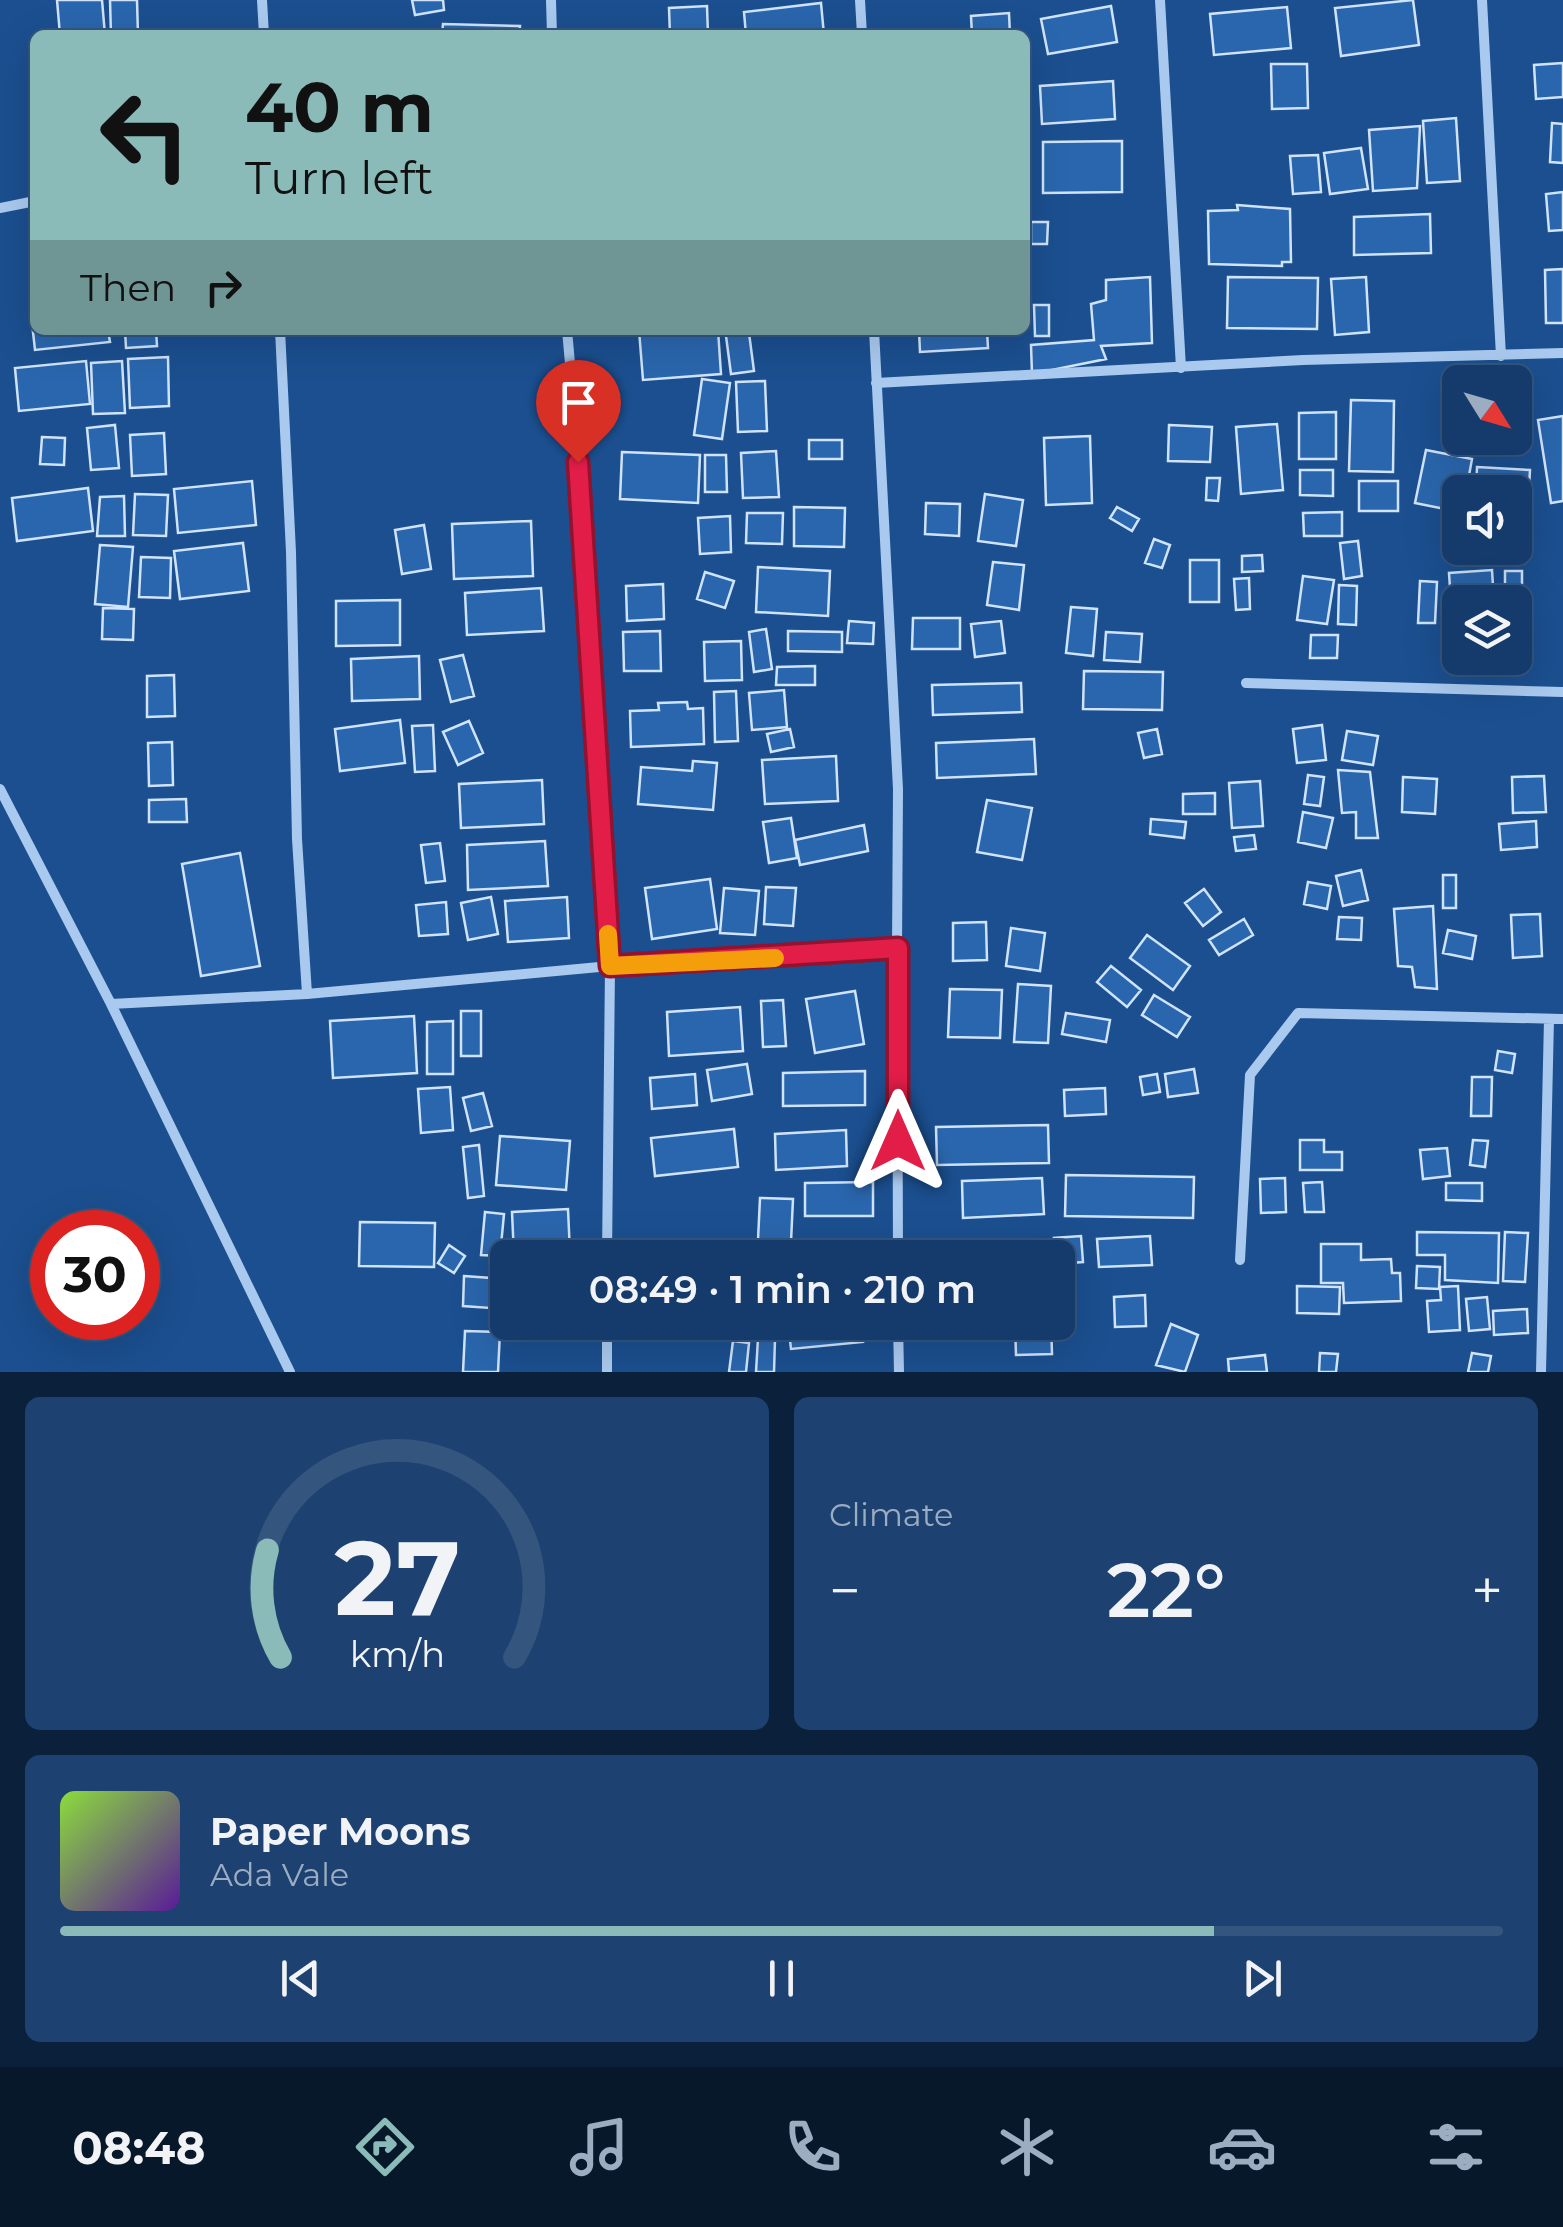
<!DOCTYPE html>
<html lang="en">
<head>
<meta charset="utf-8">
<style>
  :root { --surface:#143b6b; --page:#1d4271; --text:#f1f3f6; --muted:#9dadc1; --line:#33557e; --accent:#8bbbb9 }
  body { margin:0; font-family:Montserrat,sans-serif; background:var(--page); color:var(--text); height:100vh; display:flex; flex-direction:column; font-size:38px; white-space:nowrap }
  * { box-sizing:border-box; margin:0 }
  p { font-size:32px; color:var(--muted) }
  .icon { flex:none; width:55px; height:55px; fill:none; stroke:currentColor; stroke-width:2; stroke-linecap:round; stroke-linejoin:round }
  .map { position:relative; height:1372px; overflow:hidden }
  .sheet { display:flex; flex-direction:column; gap:25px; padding:25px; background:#0b203b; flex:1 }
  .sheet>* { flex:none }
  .top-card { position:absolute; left:30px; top:30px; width:1000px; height:305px; border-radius:15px; box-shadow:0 10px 40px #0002,0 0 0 2px var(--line); background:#8bbbb9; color:#111; overflow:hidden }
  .needle { width:65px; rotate:127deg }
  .fabs { position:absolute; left:1442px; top:365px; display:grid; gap:20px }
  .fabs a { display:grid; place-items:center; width:90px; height:90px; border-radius:15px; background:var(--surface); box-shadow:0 10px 40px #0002,0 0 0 2px var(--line); font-size:50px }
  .speed { position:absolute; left:30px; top:1210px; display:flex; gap:20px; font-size:50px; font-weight:700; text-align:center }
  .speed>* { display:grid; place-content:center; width:130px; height:130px; border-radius:50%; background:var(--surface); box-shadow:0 10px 40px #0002,0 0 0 2px var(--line); line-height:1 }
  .speed .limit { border:15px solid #d22; background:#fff; color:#111 }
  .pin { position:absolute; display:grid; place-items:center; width:85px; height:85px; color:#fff; margin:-102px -42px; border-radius:50% 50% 50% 0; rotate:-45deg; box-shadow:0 0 10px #0007 }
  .pin .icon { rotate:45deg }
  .me { position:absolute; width:110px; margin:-55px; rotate:0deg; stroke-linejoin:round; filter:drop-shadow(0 0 8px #0008) }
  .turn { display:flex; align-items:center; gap:35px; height:210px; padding:0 50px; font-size:45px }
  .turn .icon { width:130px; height:130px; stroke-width:2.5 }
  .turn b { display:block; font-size:70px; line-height:85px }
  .then { display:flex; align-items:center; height:95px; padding:0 50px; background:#0003; gap:20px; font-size:38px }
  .big { font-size:75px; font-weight:600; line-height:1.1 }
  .sheet .card { flex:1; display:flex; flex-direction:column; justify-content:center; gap:15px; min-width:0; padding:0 35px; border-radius:15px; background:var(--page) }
  .sheet .dial { align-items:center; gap:0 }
  .dial svg { height:260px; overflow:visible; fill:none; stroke:var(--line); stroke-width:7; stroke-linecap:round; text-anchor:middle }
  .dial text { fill:var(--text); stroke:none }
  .song { display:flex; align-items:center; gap:30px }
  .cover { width:120px; height:120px; border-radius:15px; background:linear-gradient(135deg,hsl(90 70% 55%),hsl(270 70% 35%)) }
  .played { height:10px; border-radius:5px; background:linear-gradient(90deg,var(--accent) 80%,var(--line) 80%) }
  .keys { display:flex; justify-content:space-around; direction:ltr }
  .heat { display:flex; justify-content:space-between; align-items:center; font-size:55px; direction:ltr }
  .sheet .tiles { flex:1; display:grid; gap:25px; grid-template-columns:1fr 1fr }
  .card:last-child { grid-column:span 2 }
  .trip { position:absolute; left:490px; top:1240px; width:585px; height:100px; border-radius:15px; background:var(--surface); box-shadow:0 10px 40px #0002,0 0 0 2px var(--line); font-weight:600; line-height:100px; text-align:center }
  .menu { display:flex; height:160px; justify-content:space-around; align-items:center; background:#08182b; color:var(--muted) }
  .menu .icon { width:70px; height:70px }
  .menu .active { color:var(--accent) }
  .menu b { font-size:45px; color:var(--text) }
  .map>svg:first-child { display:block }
  .building { fill:#2a66ad; stroke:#cfe3fa; stroke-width:2.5 }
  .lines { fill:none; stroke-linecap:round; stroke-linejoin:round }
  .minor { stroke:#a9c9ee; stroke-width:10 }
  .route-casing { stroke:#92132f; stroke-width:25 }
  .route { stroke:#e11d48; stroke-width:18 }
  .slow { stroke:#f59e0b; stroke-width:18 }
</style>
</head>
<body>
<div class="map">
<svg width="1563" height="1372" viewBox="0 0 1563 1372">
  <rect width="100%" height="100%" fill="#1b4f8f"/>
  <path class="building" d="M57,0H102L105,35H60Z
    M110,0H137L138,35H111Z
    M412,0H443L444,10L415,15Z
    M1413,0L1419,45L1341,56L1335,8Z
    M821,3L824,35H746L744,12Z
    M707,6L708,35H670L669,8Z
    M1111,6L1117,42L1048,54L1041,19Z
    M1287,7L1291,48L1214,55L1210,14Z
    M1009,13L1010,35H972L971,16Z
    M443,24L520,26L519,35H442Z
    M1563,63V97L1536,99L1534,65Z
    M1271,64H1307L1308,108L1272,109Z
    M1113,81L1115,119L1042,124L1040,86Z
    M1456,118L1460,181L1427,183L1423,121Z
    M1552,123L1563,124V163L1550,162Z
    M1420,126L1417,188L1373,191L1369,130Z
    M1122,141V192L1043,193V142Z
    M1361,148L1368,189L1330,194L1324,153Z
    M1318,155L1321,192L1293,194L1290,156Z
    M1563,192V230L1549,231L1546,194Z
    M1237,205L1290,209L1291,262H1282V266L1209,264L1208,211L1238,210Z
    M1430,214L1431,253L1354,255V217Z
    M1031,222H1048L1047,244H1031Z
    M1563,269V323H1546L1545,270Z
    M1150,277L1152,343L1101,346L1106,359L1032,374L1031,345L1094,340L1091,304L1106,300V280Z
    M1228,277L1318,278L1317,329L1227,328Z
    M1366,277L1369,332L1335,335L1331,279Z
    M1034,305H1049V336H1035Z
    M31,314H35V330H108L110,342L35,350Z
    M125,330H156L157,346L126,348Z
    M639,330H718L721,374L643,380Z
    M919,330H987L988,348L920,352Z
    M749,333L754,371L731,374L726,336Z
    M168,357L169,406L130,408L128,359Z
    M86,361L90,404L19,411L15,368Z
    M122,361L125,413L93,414L91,363Z
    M702,379L730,383L722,439L694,435Z
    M765,381L767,431L738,432L736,382Z
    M1351,400L1394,401L1393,472L1349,471Z
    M1336,412V459H1299V413Z
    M1563,416V501L1551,503L1538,420Z
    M1277,424L1283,490L1241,494L1236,427Z
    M115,425L119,468L91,470L87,428Z
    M1169,425L1212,427L1210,462L1168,461Z
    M164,433L166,474L132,476L130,435Z
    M1090,436L1092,503L1046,505L1044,438Z
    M42,437L65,438L64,465L40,464Z
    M809,440H842V459H809Z
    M1426,450L1472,459L1466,492H1460V512L1415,503Z
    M776,451L779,497L743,498L741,453Z
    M622,452L700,455L698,503L620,499Z
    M705,455H726L727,492H705Z
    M1477,467L1530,470L1528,505H1515V492H1476Z
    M1300,470H1333V496L1300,495Z
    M1207,478H1220L1218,501L1206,500Z
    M252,481L256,525L178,533L174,489Z
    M1359,481H1398V511H1359Z
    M88,488L93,531L17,541L12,498Z
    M135,494L168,495L166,536L133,535Z
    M985,494L1023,500L1016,546L978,541Z
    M124,496L125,536H97L100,497Z
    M926,503L960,504L959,536L925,534Z
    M794,507L845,508L844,547L794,546Z
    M1117,507L1139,519L1132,531L1110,518Z
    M1342,512V536H1304L1303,513Z
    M747,513H783L782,544L746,543Z
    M730,516L731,552L700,554L698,518Z
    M531,521L533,576L454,579L452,524Z
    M424,525L431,569L402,574L395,530Z
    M1154,539L1170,545L1162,568L1145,563Z
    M1358,541L1362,576L1344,579L1340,543Z
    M243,543L249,591L180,599L174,551Z
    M100,545L133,547L128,607L95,604Z
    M1262,555L1263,571L1242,572V556Z
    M141,557L171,558L170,598L139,597Z
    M1190,560H1219V602H1190Z
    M993,562L1024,565L1019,610L987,605Z
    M758,567L830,571L828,616L756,612Z
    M1492,570L1494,602H1460V633L1453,634L1449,573Z
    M1505,571H1522V636H1515V602H1505Z
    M705,572L734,581L725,608L697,599Z
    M1303,576L1334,580L1327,624L1297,620Z
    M1249,578L1250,609L1236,610L1234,579Z
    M1420,581L1437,582L1435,623H1418Z
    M663,584L664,619L627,621L626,586Z
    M1339,585L1357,586L1356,625L1338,624Z
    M541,588L544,631L467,635L465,593Z
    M400,600V645L336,646V601Z
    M1071,607L1097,609L1093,656L1066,653Z
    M103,608L134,609L133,640L102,639Z
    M913,618H960V649H912Z
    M849,621L874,623L873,644L847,643Z
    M1001,621L1005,653L975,657L971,624Z
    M766,629L772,669L754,672L749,632Z
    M660,631L661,671H624L623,632Z
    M788,631L842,632V652L788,651Z
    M1106,632L1142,634L1140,662L1104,660Z
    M1311,635H1338L1337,658H1310Z
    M741,641L742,680L705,681L704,642Z
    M463,655L474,696L451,702L440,660Z
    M419,656L420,699L352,701L351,659Z
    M815,666V685H776L777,667Z
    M1084,671L1163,672L1162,710L1083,709Z
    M174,675L175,716L147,717V676Z
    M1021,683L1022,712L933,715L932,685Z
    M784,690L787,727L752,730L749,693Z
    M736,691L738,741L715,742L714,692Z
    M687,702L688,709L703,708L704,744L631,747L630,711L659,710L658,703Z
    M400,720L405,763L340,771L335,729Z
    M469,721L483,753L458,765L443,732Z
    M433,725L435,771L415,772L412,726Z
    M1322,725L1326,760L1297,763L1293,729Z
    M790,729L794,747L771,752L767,734Z
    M1157,729L1162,754L1144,758L1138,733Z
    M1347,731L1378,736L1373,765L1342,760Z
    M1034,739L1036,774L937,778L936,743Z
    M172,742L173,785L149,786L148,743Z
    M836,756L838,801L765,804L762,760Z
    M693,761L717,763L713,810L638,804L641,767L692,771Z
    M1338,770L1370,772L1378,838H1356V812L1342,813Z
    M1308,775L1324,777L1320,806L1304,804Z
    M1544,776L1546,812L1513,813L1512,777Z
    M1403,777L1437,779L1435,814L1402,812Z
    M542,780L544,824L461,828L459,784Z
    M1260,781L1263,826L1232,828L1229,783Z
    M1215,793V814H1183V794Z
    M186,799L187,822H149V800Z
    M987,800L1032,808L1022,860L977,852Z
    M1303,812L1333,818L1326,848L1298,842Z
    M791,818L797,858L769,863L763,822Z
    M1151,819L1186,822L1184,838L1150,834Z
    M1536,821L1537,847L1501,850L1499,824Z
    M864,825L868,851L800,865L795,840Z
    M1254,835L1256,849L1236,851L1234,837Z
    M545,841L548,886L468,890L467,845Z
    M440,843L445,881L426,883L421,845Z
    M240,853L260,966L201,976L182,864Z
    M1361,870L1368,900L1343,906L1336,876Z
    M1443,875H1456V908H1443Z
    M710,879L717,929L652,939L645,888Z
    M1308,882L1331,886L1327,909L1304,904Z
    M766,887L796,888L793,926L764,924Z
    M724,888L759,891L755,935L720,933Z
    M1204,889L1221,912L1203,926L1185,903Z
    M491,897L498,934L468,940L461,903Z
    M567,897L569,938L508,942L505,901Z
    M446,902L448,934L419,936L416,905Z
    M1433,906L1437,989L1415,987L1412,967L1398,966L1394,909Z
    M1540,914L1542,956L1513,958L1511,915Z
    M1339,917L1362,918L1361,940L1337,939Z
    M1244,919L1253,935L1219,955L1209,940Z
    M986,922L987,960L953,961V923Z
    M1011,928L1045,933L1040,971L1006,966Z
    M1448,930L1476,936L1472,959L1443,953Z
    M1147,935L1190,966L1173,990L1130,958Z
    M1111,966L1141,990L1127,1007L1097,982Z
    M1018,984L1051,986L1048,1043L1014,1042Z
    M950,989L1002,990L1000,1038L948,1037Z
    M855,991L864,1044L815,1053L806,999Z
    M1154,995L1190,1017L1177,1037L1142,1015Z
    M783,1000L786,1046L763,1047L761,1001Z
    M740,1007L743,1051L669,1056L667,1012Z
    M461,1011H481V1056H461Z
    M1066,1013L1110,1020L1106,1042L1062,1034Z
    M414,1016L417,1073L333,1078L330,1021Z
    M453,1021V1074H427V1022Z
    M1498,1051L1515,1054L1512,1073L1495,1070Z
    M747,1064L752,1094L712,1101L707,1070Z
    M1194,1069L1198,1093L1168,1097L1165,1074Z
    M865,1071V1105L783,1106V1073Z
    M695,1074L697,1105L652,1109L650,1078Z
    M1157,1074L1160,1092L1143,1095L1140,1077Z
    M1472,1077H1492L1491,1116H1471Z
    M450,1087L453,1130L421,1133L418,1089Z
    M1105,1088L1106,1114L1065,1116L1064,1090Z
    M483,1093L492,1126L471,1131L463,1098Z
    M1048,1125L1049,1163L937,1165L936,1127Z
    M734,1129L738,1167L655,1176L651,1138Z
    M846,1130L847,1166L776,1170L775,1134Z
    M500,1136L570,1141L566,1190L496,1185Z
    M1300,1140H1324V1152H1342V1170H1300Z
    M1473,1140L1488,1141L1485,1167L1470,1165Z
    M479,1145L484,1196L468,1198L463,1147Z
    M1447,1148L1450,1176L1423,1179L1420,1150Z
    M1066,1175L1194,1177L1193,1218L1065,1216Z
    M1042,1178L1044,1214L963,1218L962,1181Z
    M1285,1178L1286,1212L1261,1213L1260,1179Z
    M873,1182V1216H805V1183Z
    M1322,1182L1324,1212H1305L1303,1183Z
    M1446,1183H1482V1201L1446,1200Z
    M760,1198L793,1199L791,1242L758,1240Z
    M568,1209L570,1253L514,1256L512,1212Z
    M485,1212L504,1214L500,1256L481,1255Z
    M360,1222L435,1223L434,1267L359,1266Z
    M1417,1232L1499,1233L1498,1283L1445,1280V1255H1417Z
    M1505,1232L1528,1233L1525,1282L1503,1281Z
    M1081,1236L1083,1262L1058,1264L1054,1238Z
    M1150,1236L1152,1265L1099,1267L1097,1239Z
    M989,1241L1050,1244V1258H988Z
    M1321,1244H1361V1260L1391,1259L1392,1273H1400L1401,1301L1344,1303L1343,1283H1321Z
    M449,1245L465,1256L454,1273L438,1263Z
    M1417,1266L1440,1267L1439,1289L1416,1288Z
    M464,1276L491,1278L490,1308L463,1306Z
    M1297,1286L1340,1287L1339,1314L1297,1313Z
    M1458,1286L1460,1330L1429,1332L1427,1301L1441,1300L1440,1287Z
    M1145,1295L1146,1326L1115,1327L1114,1297Z
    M1487,1297L1490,1329L1469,1331L1466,1299Z
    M1527,1309L1528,1333L1494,1335L1493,1311Z
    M788,1322H861L863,1342L791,1349Z
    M1015,1322H1051L1052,1354L1016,1355Z
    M1171,1324L1198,1335L1185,1372L1156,1365Z
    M465,1331L500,1332L498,1372H463Z
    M758,1338L775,1339L774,1372H756Z
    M733,1341L749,1343L746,1372H729Z
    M1320,1353L1338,1354L1336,1372H1319Z
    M1472,1353L1491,1356L1488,1372H1468Z
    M1265,1355L1267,1372H1229L1228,1359Z"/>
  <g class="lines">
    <path class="minor" d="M262,0L264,35
      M551,0L552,35
      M860,0L862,35
      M1160,0L1181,368
      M1482,0L1501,356
      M0,208L35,201
      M280,330L291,552L297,839L307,994
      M567,330L582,497L610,966L607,1258
      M876,383L1303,360L1563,353
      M1246,683L1563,692
      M0,789L111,1004L290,1372
      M897,948L898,1258
      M111,1004L307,994L610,966L897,948L898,789L874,330
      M1240,1260L1250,1075L1298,1013L1563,1019
      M898,1322L899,1372
      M607,1372V1322
      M1541,1372L1549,1019"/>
  </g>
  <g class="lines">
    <defs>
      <path id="route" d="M578,462L610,966L898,948V1141"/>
    </defs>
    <use href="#route" class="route-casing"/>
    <use href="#route" class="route"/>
    <path class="slow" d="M608,934L610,966L775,958"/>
  </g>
</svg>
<div class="fabs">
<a><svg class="needle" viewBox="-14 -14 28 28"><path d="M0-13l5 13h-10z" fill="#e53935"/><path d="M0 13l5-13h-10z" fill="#9dadc1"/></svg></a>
<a><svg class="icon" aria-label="sound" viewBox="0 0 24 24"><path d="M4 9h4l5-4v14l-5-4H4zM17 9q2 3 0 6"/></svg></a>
<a><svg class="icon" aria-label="layers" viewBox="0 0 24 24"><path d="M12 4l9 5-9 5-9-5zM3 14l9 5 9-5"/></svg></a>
</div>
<div class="speed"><div class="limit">30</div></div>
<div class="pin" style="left:578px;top:462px;background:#d93025"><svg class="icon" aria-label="arrive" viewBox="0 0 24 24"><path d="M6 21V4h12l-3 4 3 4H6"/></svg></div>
<svg class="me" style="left:898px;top:1141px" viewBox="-20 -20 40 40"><path d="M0-17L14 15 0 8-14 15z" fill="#e11d48" stroke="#fff" stroke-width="4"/></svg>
<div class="trip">08:49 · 1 min · 210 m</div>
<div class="top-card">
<div class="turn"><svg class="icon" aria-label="left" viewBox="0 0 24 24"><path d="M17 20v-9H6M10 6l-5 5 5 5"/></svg><div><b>40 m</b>Turn left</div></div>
<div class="then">Then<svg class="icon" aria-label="right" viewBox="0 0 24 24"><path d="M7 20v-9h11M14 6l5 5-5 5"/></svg></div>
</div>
</div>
<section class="sheet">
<div class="tiles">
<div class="card dial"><svg viewBox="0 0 100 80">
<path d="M14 69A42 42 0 1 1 86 69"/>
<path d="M14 69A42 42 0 0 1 10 36" stroke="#8bbbb9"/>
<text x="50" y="56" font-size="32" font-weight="700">27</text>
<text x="50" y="72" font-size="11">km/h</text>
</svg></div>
<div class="card"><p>Climate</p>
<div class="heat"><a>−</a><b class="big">22°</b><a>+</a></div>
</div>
<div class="card">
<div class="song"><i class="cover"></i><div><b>Paper Moons</b><p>Ada Vale</p></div></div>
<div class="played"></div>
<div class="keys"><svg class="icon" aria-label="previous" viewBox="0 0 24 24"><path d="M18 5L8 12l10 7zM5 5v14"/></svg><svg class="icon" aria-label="pause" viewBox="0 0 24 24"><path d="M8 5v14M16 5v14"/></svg><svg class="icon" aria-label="next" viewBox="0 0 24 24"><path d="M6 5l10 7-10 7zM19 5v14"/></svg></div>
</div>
</div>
</section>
<nav class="menu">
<b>08:48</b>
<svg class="icon active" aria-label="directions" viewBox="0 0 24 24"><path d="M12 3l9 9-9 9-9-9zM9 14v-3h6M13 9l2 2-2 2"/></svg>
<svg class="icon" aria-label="music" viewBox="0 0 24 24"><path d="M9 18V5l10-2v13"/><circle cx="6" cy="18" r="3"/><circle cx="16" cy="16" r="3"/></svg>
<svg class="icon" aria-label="phone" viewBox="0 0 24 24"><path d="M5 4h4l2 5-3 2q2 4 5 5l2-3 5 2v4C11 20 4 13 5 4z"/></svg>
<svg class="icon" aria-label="climate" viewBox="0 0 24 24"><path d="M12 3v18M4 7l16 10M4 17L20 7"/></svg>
<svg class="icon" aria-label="car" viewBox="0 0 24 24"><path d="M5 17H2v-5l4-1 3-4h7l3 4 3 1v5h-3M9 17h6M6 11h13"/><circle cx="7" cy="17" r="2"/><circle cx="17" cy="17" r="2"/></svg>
<svg class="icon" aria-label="filters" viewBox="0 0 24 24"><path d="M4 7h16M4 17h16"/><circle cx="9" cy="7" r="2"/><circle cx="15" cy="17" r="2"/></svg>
</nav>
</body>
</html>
